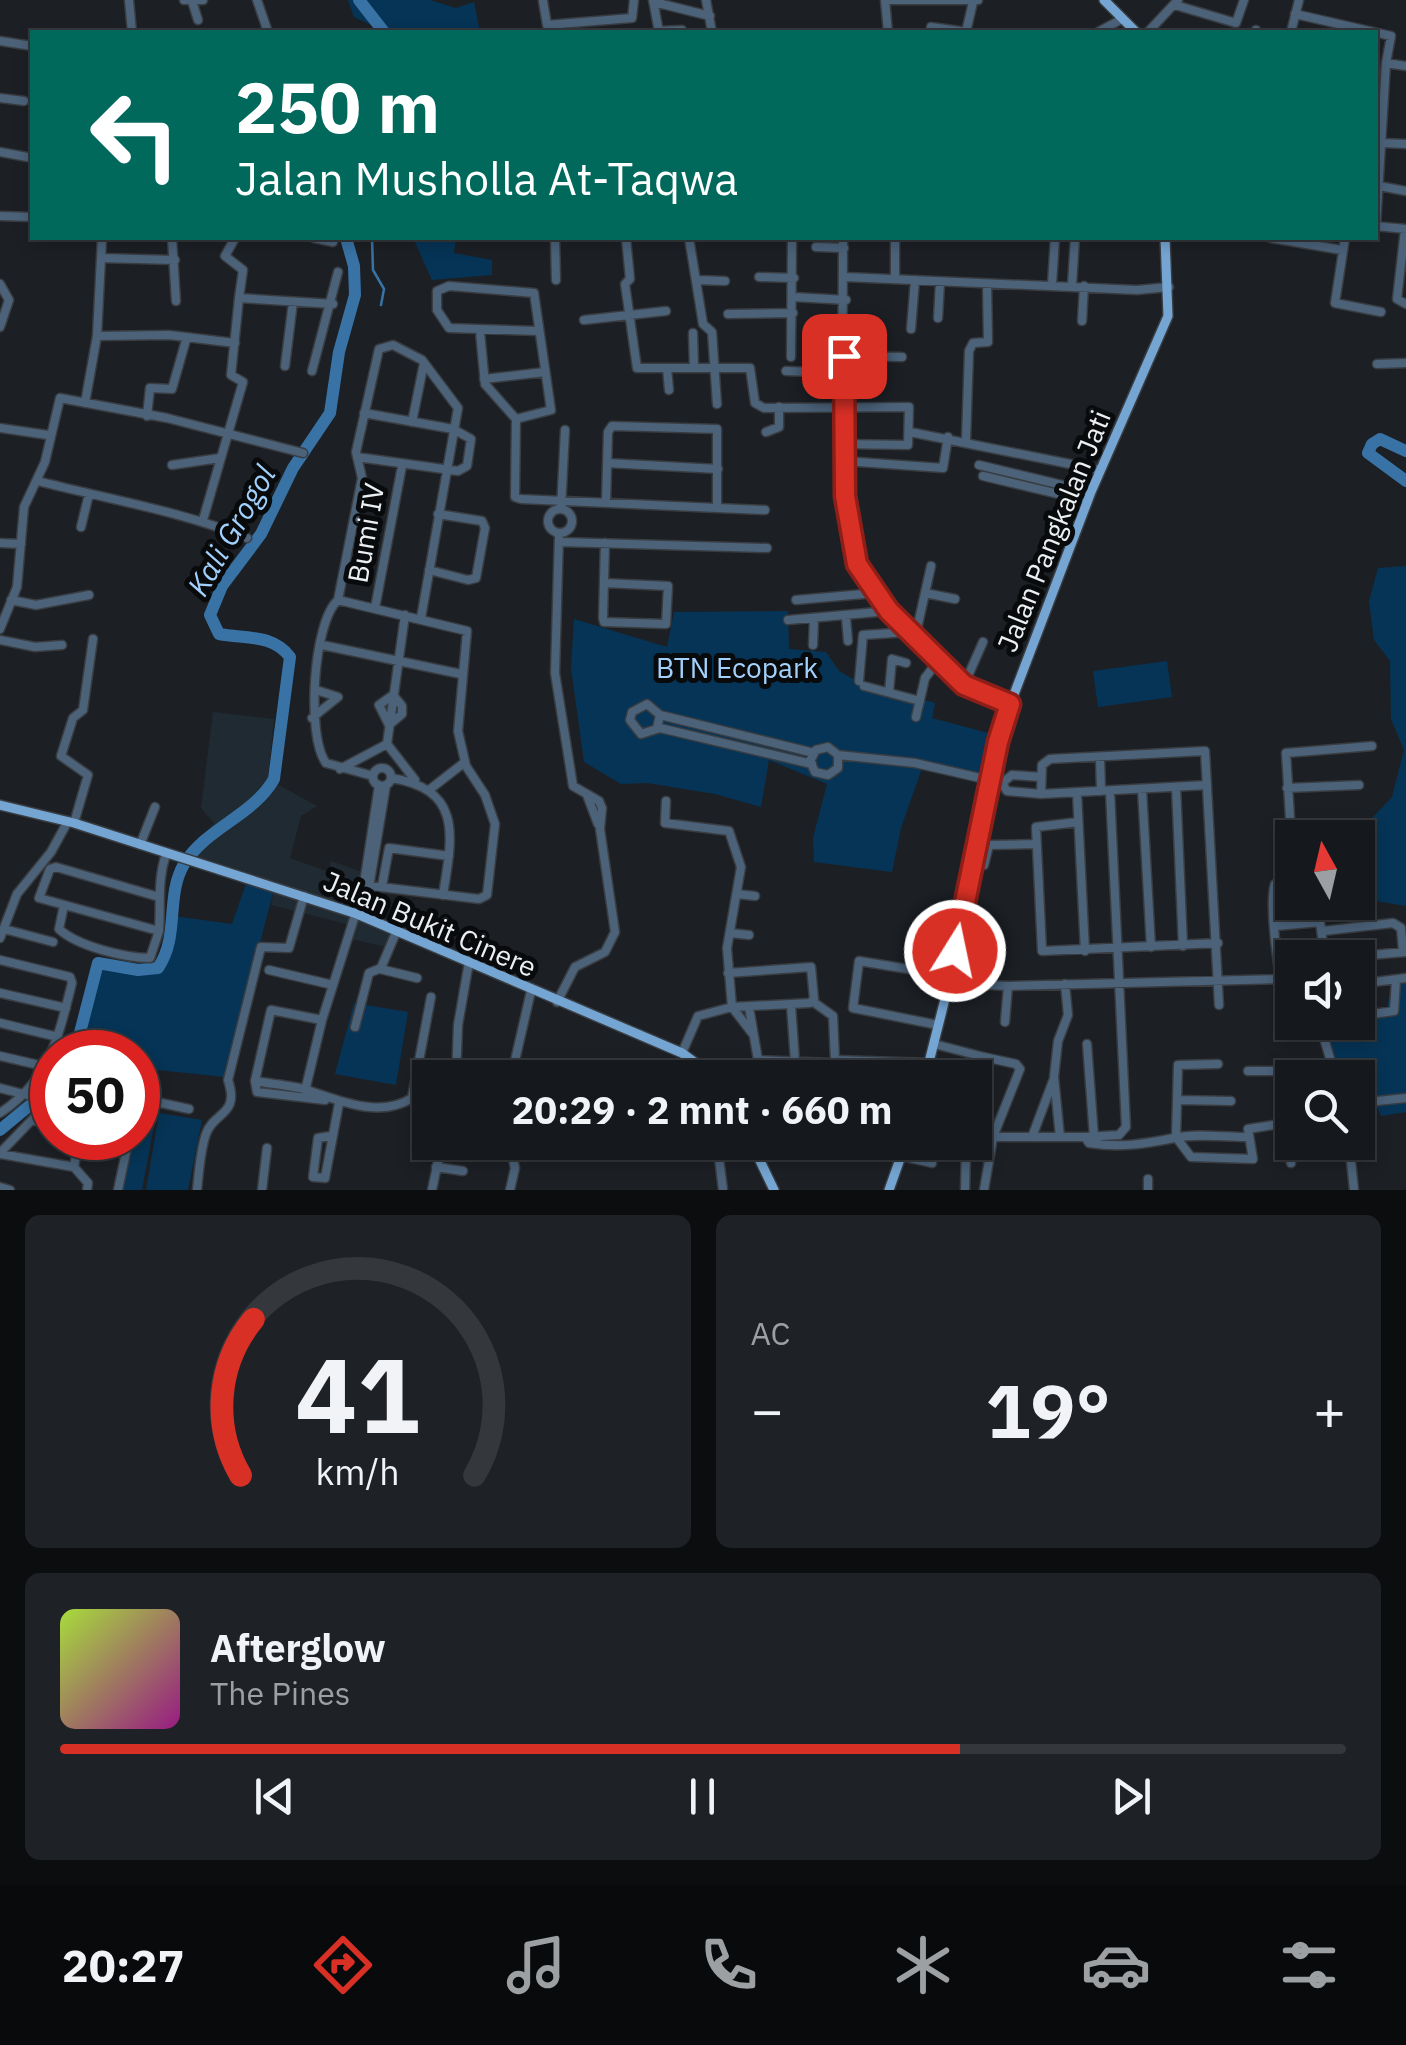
<!DOCTYPE html>
<html lang="id">
<head>
<meta charset="utf-8">
<style>
  :root { --surface:#15181c; --page:#1e2125; --text:#f1f3f6; --muted:#9da0a3; --line:#34373b; --accent:#d93025 }
  body { margin:0; font-family:"IBM Plex Sans",sans-serif; background:var(--page); color:var(--text); height:100vh; display:flex; flex-direction:column; font-size:38px; white-space:nowrap }
  * { box-sizing:border-box; margin:0 }
  p { font-size:32px; color:var(--muted) }
  .icon { flex:none; width:55px; height:55px; fill:none; stroke:currentColor; stroke-width:2; stroke-linecap:round; stroke-linejoin:round }
  .map { position:relative; height:1190px; overflow:hidden }
  .sheet { display:flex; flex-direction:column; gap:25px; padding:25px; background:#0c0d0f; flex:1 }
  .sheet>* { flex:none }
  .banner { position:absolute; left:30px; top:30px; width:1348px; height:210px; border-radius:0px; box-shadow:0 5px 15px #0003,0 0 0 2px var(--line); background:#00695c; color:#fff; overflow:hidden }
  .needle { width:65px; rotate:352deg }
  .controls { position:absolute; left:1275px; top:820px; display:grid; gap:20px }
  .controls a { display:grid; place-items:center; width:100px; height:100px; border-radius:0px; background:var(--surface); box-shadow:0 5px 15px #0003,0 0 0 2px var(--line); font-size:50px }
  .speed { position:absolute; left:30px; top:1030px; display:flex; gap:20px; font-size:50px; font-weight:700; text-align:center }
  .speed>* { display:grid; place-content:center; width:130px; height:130px; border-radius:50%; background:var(--surface); box-shadow:0 5px 15px #0003,0 0 0 2px var(--line); line-height:1 }
  .speed .limit { border:15px solid #d22; background:#fff; color:#111 }
  .pin { position:absolute; display:grid; place-items:center; width:85px; height:85px; color:#fff; margin:-42px; border-radius:20px; box-shadow:0 5px 15px #0006 }
  .me { position:absolute; width:110px; margin:-55px; rotate:10deg; stroke-linejoin:round; filter:drop-shadow(0 0 8px #0008) }
  .turn { display:flex; align-items:center; gap:35px; height:210px; padding:0 40px; font-size:45px }
  .turn .icon { width:130px; height:130px; stroke-width:2.5 }
  .turn b { display:block; font-size:70px; line-height:85px }
  .big { font-size:75px; font-weight:700; line-height:1.1 }
  .sheet .tile { flex:1; display:flex; flex-direction:column; justify-content:center; gap:15px; min-width:0; padding:0 35px; border-radius:15px; background:var(--page) }
  .sheet .dial { align-items:center; gap:0 }
  .dial svg { height:260px; overflow:visible; fill:none; stroke:var(--line); stroke-width:7; stroke-linecap:round; text-anchor:middle }
  .dial text { fill:var(--text); stroke:none }
  .song { display:flex; align-items:center; gap:30px }
  .cover { width:120px; height:120px; border-radius:15px; background:linear-gradient(135deg,hsl(80 70% 55%),hsl(310 70% 35%)) }
  .played { height:10px; border-radius:5px; background:linear-gradient(90deg,var(--accent) 70%,var(--line) 70%) }
  .keys { display:flex; justify-content:space-around; direction:ltr }
  .heat { display:flex; justify-content:space-between; align-items:center; font-size:55px; direction:ltr }
  .sheet .tiles { flex:1; display:grid; gap:25px; grid-template-columns:1fr 1fr }
  .tile:last-child { grid-column:span 2 }
  .trip { position:absolute; left:412px; top:1060px; width:580px; height:100px; border-radius:0px; background:var(--surface); box-shadow:0 5px 15px #0003,0 0 0 2px var(--line); font-weight:700; line-height:100px; text-align:center }
  .tabs { display:flex; height:160px; justify-content:space-around; align-items:center; background:#080a0b; color:var(--muted) }
  .tabs .icon { width:70px; height:70px }
  .tabs .active { color:var(--accent) }
  .tabs b { font-size:45px; color:var(--text) }
  .map>svg:first-child { display:block }
  .built { fill:#202a32 }
  .green { fill:#063456 }
  .lines { fill:none; stroke-linecap:round; stroke-linejoin:round }
  .stream { stroke:#3973a6; stroke-width:2.5 }
  .river { stroke:#3973a6; stroke-width:12 }
  .minor-casing { stroke:#393d42; stroke-width:11 }
  .major-casing { stroke:#393d42; stroke-width:12 }
  .minor { stroke:#4b6279; stroke-width:8 }
  .major { stroke:#75a6d3; stroke-width:9 }
  .route-casing { stroke:#8d1f18; stroke-width:25 }
  .route { stroke:#d93025; stroke-width:18 }
  .labels { text-anchor:middle; stroke-width:10; stroke-linejoin:round; paint-order:stroke }
  .street-label { font-size:28px; fill:#eceff2; stroke:#080a0c }
  .park-label { font-size:28px; fill:#a3d1fc; stroke:#080a0c }
  .water-label { font-size:30px; font-style:italic; fill:#a2d0fc; stroke:#080a0c }
</style>
</head>
<body>
<div class="map">
<svg width="1406" height="1190" viewBox="0 0 1406 1190">
  <rect width="100%" height="100%" fill="#1c2025"/>
  <path class="built" d="M213,712L274,719L268,779L317,806L301,816L290,858L329,872L331,861L362,872L357,911L398,928L390,948L347,938L350,925L271,905L274,890L190,861L195,844L214,823L201,808Z"/>
  <path class="green" d="M348,0H430L456,8L474,2L480,32H387L354,17Z
    M413,238H456L454,253L492,260V275L432,280Z
    M1406,566V906L1358,898L1354,837L1392,797L1404,750L1391,719L1390,661L1374,640L1369,601L1378,568Z
    M788,611L789,649L826,652L839,671L851,678L935,703L932,718L992,734L984,778L922,768L901,828L892,872L814,862L813,838L827,784L769,760L761,807L715,794L647,783L621,784L584,762L571,668L574,619L667,647L674,612Z
    M1167,661L1172,697L1098,707L1093,671Z
    M247,881L274,889L225,1077L138,1068V1052H84L98,963L138,970L158,968L169,951L173,916L232,924Z
    M1406,978V1112L1381,1116L1374,1101H1358V1078L1341,1077L1325,1023L1358,1022V1016L1386,1014L1392,979Z
    M354,1003L408,1012L396,1085L335,1074Z
    M141,1104L158,1105L142,1190H123Z
    M159,1113L202,1120L188,1190H146Z"/>
  <g class="lines">
    <path class="stream" d="M372,238L373,270L384,289L381,305"/>
    <path class="river" d="M359,0L384,32
      M1406,451L1380,439L1372,444L1368,453L1406,481
      M75,1052L98,963L138,970L158,968C180,936 165,897 184,864C207,827 253,816 274,779L290,657C273,634 246,639 219,634L210,615L222,586L261,534L293,468L330,413L339,352L355,295L354,266L346,238
      M0,1130L52,1087"/>
    <defs>
      <path id="minor" d="M129,0L132,32
        M184,0H203
        M257,0L268,32
        M653,0L659,32
        M706,0L712,32
        M885,0L888,32
        M889,0H978
        M192,1L198,20
        M543,1L547,25L632,18L634,0
        M654,2L710,16
        M1175,5L1236,23L1244,0
        M1295,14L1391,36L1386,63L1406,66
        M931,27L967,32
        M658,31L682,30
        M966,32L973,2
        M1098,32L1122,19
        M1148,32L1178,0
        M1256,32V30
        M1291,32L1299,0
        M0,41L32,46
        M0,98L24,101
        M1382,143L1406,144
        M0,152L27,157
        M1379,186L1406,191
        M0,216L32,217
        M1375,226L1406,229
        M1376,226L1386,63
        M1405,229L1397,299L1406,304
        M172,238L176,301
        M235,238L225,256L243,270L239,298L333,304
        M314,238L333,242
        M555,238L556,280
        M626,238L630,279L625,284L637,368H750L755,403L764,408L909,407L908,445L842,444
        M689,238L703,324L712,332L717,404
        M843,238L842,444L854,557L889,611L938,661L969,689L1010,704
        M895,238V279
        M1271,238L1342,250
        M1345,238L1335,303L1381,312
        M816,247L844,248
        M101,258L175,260
        M759,277L794,278
        M846,277L1137,290L1169,287
        M698,280L725,281
        M0,284L9,300L0,327
        M1052,284L1055,238
        M1072,285L1075,238
        M794,297L846,300
        M728,314L793,313
        M938,318L940,282
        M584,320L666,311
        M1082,321L1084,286
        M911,329L915,280
        M480,332L485,384L516,419L515,497L521,499L717,508V429L612,426L608,432L606,502
        M693,333L694,367
        M97,336L169,335L235,343
        M844,356L902,357
        M791,357L792,238
        M1377,364L1406,363
        M285,366L293,302
        M667,368L669,390
        M312,371L338,272
        M786,371L844,373
        M484,379L545,372
        M85,403L97,336L102,238
        M147,416L150,388L172,389L186,340
        M516,419L551,410L534,293L449,286L437,291V310L449,328L538,331
        M412,422L424,363
        M0,428L48,435
        M766,432L779,427V407
        M910,432L1100,470
        M966,440L969,351L973,343L988,342L987,284
        M357,457L458,471L467,466L471,439L453,429L364,413
        M844,461L943,468L948,437
        M607,463L718,469
        M172,465L220,458
        M979,465L1091,492
        M983,476L1088,501
        M38,481C107,499 181,511 247,538
        M717,508L765,510
        M548 521a12 12 0 1 1 24 0a12 12 0 1 1-24 0Z
        M561,509L565,430
        M203,520L243,382L231,375L239,298
        M81,527L89,494
        M560,542L767,548
        M0,543L21,544
        M429,570L468,580L476,578L485,528L482,521L438,514
        M604,583L668,586L666,624L604,622L603,618L605,543
        M925,593L955,599
        M11,600L36,605L89,595
        M338,600L362,478L356,452L379,349L393,345L422,360L458,408L421,618
        M796,600L875,593
        M375,608L402,466
        M846,618L848,641
        M788,620L889,611
        M0,629L17,587L24,507L45,462L60,398L167,418L303,453
        M915,638L931,566
        M0,640L35,647L62,645
        M322,645L461,674
        M813,645L814,620
        M859,681L863,635L909,632
        M964,685L983,642
        M864,686L920,701
        M889,692L892,659L906,663
        M393,695L402,706V714L389,725L379,705Z
        M660,715L814,753
        M916,717L925,678L938,661
        M312,718L338,697L316,690
        M657,728L660,715L647,704L632,712L630,720L641,734L660,728L812,764
        M387,744L415,780
        M838,755V768L828,775L815,772L810,761L816,750L828,747L838,755L915,763L1002,783L1007,791L1041,794L1207,785
        M1100,757L1101,791
        M373 777a9 9 0 1 1 18 0a9 9 0 1 1-18 0Z
        M340,769L387,744L405,615
        M391,778C464,789 452,838 443,895
        M1002,783L1012,775L1041,777
        M1176,787L1183,946
        M1287,788L1359,785
        M1142,789L1151,947
        M429,790L465,762
        M1077,793L1085,951
        M1041,794L1042,765L1050,759L1205,751L1219,1005
        M587,795L598,824
        M666,801L665,823L729,831L741,867L727,948L732,1007L698,1016L682,1053
        M1078,822L1036,827L1042,951L1218,943
        M74,823L88,775L61,756L73,718L83,710L93,639
        M140,845L155,807
        M984,865L989,845L1036,844
        M364,885L479,899L487,895L495,824L485,795L466,766L458,731L467,631L338,600C313,622 306,736 326,763L373,776
        M382,886L389,848L449,856
        M737,894L755,896
        M159,897L56,867L50,869L39,898L159,931C161,904 157,881 166,854
        M64,905L59,929C77,946 125,958 150,958L159,931
        M364,917L386,785
        M1276,926L1320,922L1325,958
        M4,929L53,942
        M1323,931L1393,923L1401,928L1403,951
        M730,933L749,935
        M0,938L17,894L51,852L68,821
        M1335,958L1406,952
        M0,960L70,977L72,983C58,1038 50,1080 0,1113
        M380,969L417,978
        M269,970L333,985
        M728,973L811,967L814,999L810,1003L732,1007L752,1033
        M949,983L1008,986L1282,979
        M1358,984L1406,978
        M0,993L66,1008
        M557,1002L575,967L605,952L615,932L600,829L602,808L599,801L573,786L555,673L559,534
        M791,1005L795,1061
        M749,1007L758,1060L831,1063L835,1060L833,1016L812,1001
        M1358,1016L1394,1011L1396,980
        M322,1020L363,890L379,785
        M1005,1022L1008,986
        M1292,1022C1281,1003 1268,906 1275,884L1285,880L1290,818L1286,753L1372,746
        M1293,1022L1320,1025L1336,1078
        M0,1023L58,1037
        M938,1025L853,1008L859,961L951,976
        M355,1027L369,973L381,968L397,930
        M934,1044L984,1057L975,1088
        M1087,1044L1094,1137
        M0,1056L43,1066
        M984,1057L1016,1064L1020,1069L993,1137L984,1190
        M835,1060L929,1063
        M1218,1064L1178,1065L1176,1137L1191,1157L1253,1159L1248,1129L1292,1122
        M1248,1071H1334
        M456,1078L458,1025L469,962
        M511,1078L531,991
        M255,1081L257,1092L325,1100
        M306,1087L322,1020L271,1010L255,1081C271,1084 296,1086 307,1090C339,1100 379,1119 412,1098L431,997
        M0,1088L27,1095
        M138,1098L189,1109
        M1178,1100L1231,1101
        M1358,1103L1406,1098
        M35,1121L52,1125
        M1284,1123L1291,1163
        M975,1129L993,1137H1085L1089,1143C1119,1148 1145,1144 1174,1138C1196,1133 1223,1137 1245,1137
        M331,1136L318,1138L313,1177L325,1178L339,1103
        M1032,1137L1053,1081
        M1060,1137L1054,1077L1058,1041L1068,1015L1065,984
        M1085,1137L1119,1135L1126,1127L1110,791
        M509,1142L515,1168L510,1190
        M539,1142L569,1148
        M717,1142L723,1190
        M948,1142L966,1151L965,1190
        M1349,1142L1354,1190
        M0,1153L52,1099
        M0,1154L74,1167L88,1183L87,1190
        M901,1156L932,1163
        M74,1167L79,1138
        M436,1167L463,1171
        M1148,1179V1190
        M0,1187L10,1190
        M118,1190L129,1138
        M197,1190C199,1172 200,1151 206,1134C214,1111 240,1116 228,1080L261,947L289,948L304,896
        M262,1190L267,1148
        M432,1190L442,1142"/>
      <path id="major" d="M1104,0L1136,32
        M0,805L74,823L357,914L682,1053L716,1078
        M925,1078L949,983L1002,726L1091,492L1168,316L1165,238
        M751,1142L774,1190
        M889,1190L906,1142"/>
    </defs>
    <use href="#minor" class="minor-casing"/>
    <use href="#major" class="major-casing"/>
    <use href="#minor" class="minor"/>
    <use href="#major" class="major"/>
  </g>
  <g class="lines">
    <defs>
      <path id="route" d="M844,356L845,496L857,564L889,611L964,685L1010,704L998,742L955,951"/>
    </defs>
    <use href="#route" class="route-casing"/>
    <use href="#route" class="route"/>
  </g>
  <g class="labels">
    <g class="street-label">
      <text transform="translate(1054 531) rotate(-68)" y="10">Jalan Pangkalan Jati</text>
      <text transform="translate(366 533) rotate(-80)" y="10">Bumi IV</text>
      <text transform="translate(430 924) rotate(23)" y="10">Jalan Bukit Cinere</text>
    </g>
    <g class="park-label">
      <text x="737" y="678">BTN Ecopark</text>
    </g>
    <g class="water-label">
      <text transform="translate(232 531) rotate(-60)" y="10">Kali Grogol</text>
    </g>
  </g>
</svg>
<div class="controls">
<a><svg class="needle" viewBox="-14 -14 28 28"><path d="M0-13l5 13h-10z" fill="#e53935"/><path d="M0 13l5-13h-10z" fill="#9da0a3"/></svg></a>
<a><svg class="icon" aria-label="sound" viewBox="0 0 24 24"><path d="M4 9h4l5-4v14l-5-4H4zM17 9q2 3 0 6"/></svg></a>
<a><svg class="icon" aria-label="search" viewBox="0 0 24 24"><circle cx="10" cy="10" r="6"/><path d="M15 15l6 6"/></svg></a>
</div>
<div class="speed"><div class="limit">50</div></div>
<div class="pin" style="left:844px;top:356px;background:#d93025"><svg class="icon" aria-label="arrive" viewBox="0 0 24 24"><path d="M6 21V4h12l-3 4 3 4H6"/></svg></div>
<svg class="me" style="left:955px;top:951px" viewBox="-20 -20 40 40"><circle r="17" fill="#d93025" stroke="#fff" stroke-width="3"/><path d="M0-11L8 9 0 5-8 9z" fill="#fff"/></svg>
<div class="trip">20:29 · 2 mnt · 660 m</div>
<div class="banner">
<div class="turn"><svg class="icon" aria-label="left" viewBox="0 0 24 24"><path d="M17 20v-9H6M10 6l-5 5 5 5"/></svg><div><b>250 m</b>Jalan Musholla At-Taqwa</div></div>
</div>
</div>
<section class="sheet">
<div class="tiles">
<div class="tile dial"><svg viewBox="0 0 100 80">
<path d="M14 69A42 42 0 1 1 86 69"/>
<path d="M14 69A42 42 0 0 1 18 21" stroke="#d93025"/>
<text x="50" y="56" font-size="32" font-weight="700">41</text>
<text x="50" y="72" font-size="11">km/h</text>
</svg></div>
<div class="tile"><p>AC</p>
<div class="heat"><a>−</a><b class="big">19°</b><a>+</a></div>
</div>
<div class="tile">
<div class="song"><i class="cover"></i><div><b>Afterglow</b><p>The Pines</p></div></div>
<div class="played"></div>
<div class="keys"><svg class="icon" aria-label="previous" viewBox="0 0 24 24"><path d="M18 5L8 12l10 7zM5 5v14"/></svg><svg class="icon" aria-label="pause" viewBox="0 0 24 24"><path d="M8 5v14M16 5v14"/></svg><svg class="icon" aria-label="next" viewBox="0 0 24 24"><path d="M6 5l10 7-10 7zM19 5v14"/></svg></div>
</div>
</div>
</section>
<nav class="tabs">
<b>20:27</b>
<svg class="icon active" aria-label="directions" viewBox="0 0 24 24"><path d="M12 3l9 9-9 9-9-9zM9 14v-3h6M13 9l2 2-2 2"/></svg>
<svg class="icon" aria-label="music" viewBox="0 0 24 24"><path d="M9 18V5l10-2v13"/><circle cx="6" cy="18" r="3"/><circle cx="16" cy="16" r="3"/></svg>
<svg class="icon" aria-label="phone" viewBox="0 0 24 24"><path d="M5 4h4l2 5-3 2q2 4 5 5l2-3 5 2v4C11 20 4 13 5 4z"/></svg>
<svg class="icon" aria-label="climate" viewBox="0 0 24 24"><path d="M12 3v18M4 7l16 10M4 17L20 7"/></svg>
<svg class="icon" aria-label="car" viewBox="0 0 24 24"><path d="M5 17H2v-5l4-1 3-4h7l3 4 3 1v5h-3M9 17h6M6 11h13"/><circle cx="7" cy="17" r="2"/><circle cx="17" cy="17" r="2"/></svg>
<svg class="icon" aria-label="filters" viewBox="0 0 24 24"><path d="M4 7h16M4 17h16"/><circle cx="9" cy="7" r="2"/><circle cx="15" cy="17" r="2"/></svg>
</nav>
</body>
</html>
